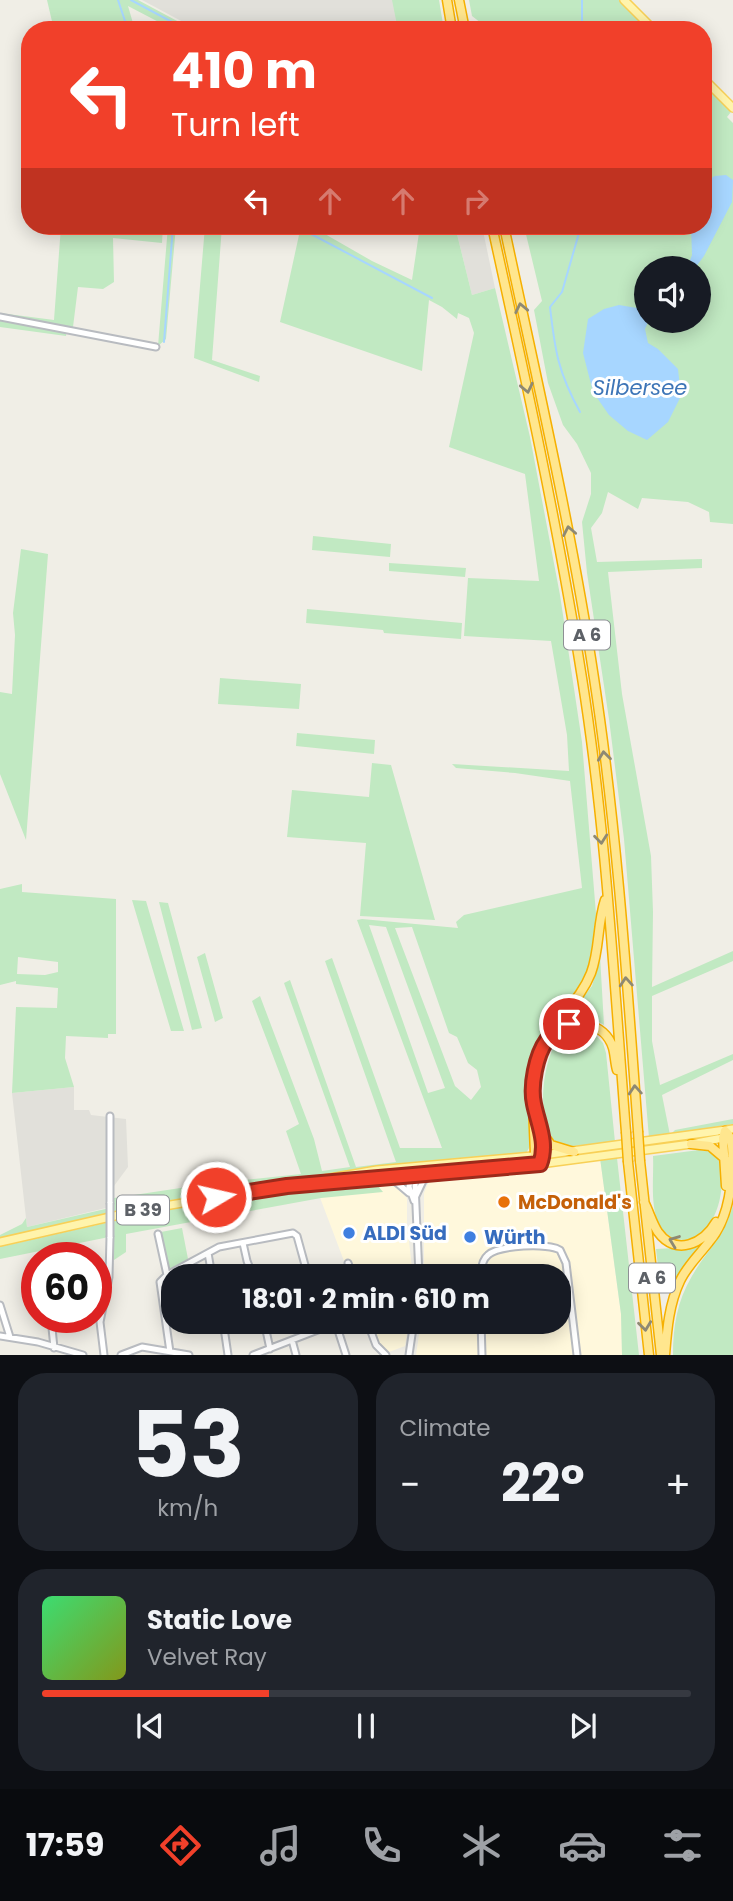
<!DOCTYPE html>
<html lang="en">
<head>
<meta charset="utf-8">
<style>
  :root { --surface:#171b24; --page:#20242c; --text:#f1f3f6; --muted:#9ea1a6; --line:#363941; --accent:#f1402a }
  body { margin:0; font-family:Poppins,sans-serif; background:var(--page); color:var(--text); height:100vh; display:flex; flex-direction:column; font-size:26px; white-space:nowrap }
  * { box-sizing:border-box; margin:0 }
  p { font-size:23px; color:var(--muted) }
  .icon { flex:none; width:38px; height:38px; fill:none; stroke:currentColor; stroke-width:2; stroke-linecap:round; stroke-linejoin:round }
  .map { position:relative; height:1355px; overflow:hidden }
  .details { display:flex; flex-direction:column; gap:18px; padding:18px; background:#0d0f14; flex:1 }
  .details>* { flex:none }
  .hud { position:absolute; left:21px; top:21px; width:691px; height:214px; border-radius:28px; box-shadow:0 4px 18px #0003; background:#f1402a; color:#fff; overflow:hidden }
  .fabs { position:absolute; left:634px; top:256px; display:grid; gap:14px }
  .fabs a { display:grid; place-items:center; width:77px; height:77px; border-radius:50%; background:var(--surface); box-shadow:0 4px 18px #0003; font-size:35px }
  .speed { position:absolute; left:21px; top:1242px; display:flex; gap:14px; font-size:35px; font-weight:700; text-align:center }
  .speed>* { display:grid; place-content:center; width:91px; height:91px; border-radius:50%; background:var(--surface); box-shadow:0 4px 18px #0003; line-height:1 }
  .speed .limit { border:10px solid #d22; background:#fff; color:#111 }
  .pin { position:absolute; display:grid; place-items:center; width:60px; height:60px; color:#fff; margin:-30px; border:4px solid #fff; border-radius:50%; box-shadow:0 2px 7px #0007 }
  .me { position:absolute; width:77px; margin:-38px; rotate:81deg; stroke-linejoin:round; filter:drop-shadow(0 0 5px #0008) }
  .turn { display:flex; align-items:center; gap:24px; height:147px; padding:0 35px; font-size:32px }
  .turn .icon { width:91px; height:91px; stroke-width:2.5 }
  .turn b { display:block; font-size:49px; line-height:60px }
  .lanes { display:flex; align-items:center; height:66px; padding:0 35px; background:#0003; justify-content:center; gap:35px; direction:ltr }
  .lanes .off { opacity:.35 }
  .big { font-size:52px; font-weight:700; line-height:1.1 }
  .details .widget { flex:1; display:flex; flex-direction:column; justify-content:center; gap:10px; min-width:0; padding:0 24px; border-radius:28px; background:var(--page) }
  .details .dial { align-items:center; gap:0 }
  .dial b { font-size:91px; line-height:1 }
  .song { display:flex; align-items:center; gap:21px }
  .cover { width:84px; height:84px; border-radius:10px; background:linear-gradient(135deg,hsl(140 70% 55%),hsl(70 70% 35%)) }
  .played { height:7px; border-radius:4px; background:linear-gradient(90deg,var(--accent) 35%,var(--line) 35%) }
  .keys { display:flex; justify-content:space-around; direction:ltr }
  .heat { display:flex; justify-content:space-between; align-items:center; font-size:38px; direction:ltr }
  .details .tiles { flex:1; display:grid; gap:18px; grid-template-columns:1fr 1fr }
  .widget:last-child { grid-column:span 2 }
  .trip { position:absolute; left:161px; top:1264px; width:410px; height:70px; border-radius:28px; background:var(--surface); box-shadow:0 4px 18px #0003; font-weight:700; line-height:70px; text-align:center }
  .dock { display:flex; height:112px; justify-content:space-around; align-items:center; background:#090b0e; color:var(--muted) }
  .dock .icon { width:49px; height:49px }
  .dock .current { color:var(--accent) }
  .dock b { font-size:32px; color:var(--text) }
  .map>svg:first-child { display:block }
  .commercial { fill:#fff8dc }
  .industrial { fill:#e1e0da }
  .green { fill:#c1e9c2; fill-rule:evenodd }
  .water { fill:#a7d6ff }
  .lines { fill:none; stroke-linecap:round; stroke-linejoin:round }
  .stream { stroke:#a7d6ff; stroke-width:2 }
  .minor-casing { stroke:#b8bbc0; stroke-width:9 }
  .major-casing { stroke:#f8d057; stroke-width:10 }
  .highway-casing { stroke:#f6b000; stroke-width:11 }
  .minor { stroke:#fff; stroke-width:5 }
  .major { stroke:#fff4ac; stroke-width:7 }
  .highway { stroke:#ffe68e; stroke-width:8 }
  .minor-bridge-casing { stroke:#b8bbc0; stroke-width:9; stroke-linecap:butt }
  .highway-bridge-casing { stroke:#f6b000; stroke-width:11; stroke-linecap:butt }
  .minor-bridge { stroke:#fff; stroke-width:5 }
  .highway-bridge { stroke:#ffe68e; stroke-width:8 }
  .oneway { stroke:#8e8973 }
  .route-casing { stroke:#9d2a1b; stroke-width:18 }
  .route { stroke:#f1402a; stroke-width:12 }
  .food-dot { fill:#e8710a; stroke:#fff; stroke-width:2.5 }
  .shop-dot { fill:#3f7fe0; stroke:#fff; stroke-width:2.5 }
  .labels { text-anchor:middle; stroke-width:6; stroke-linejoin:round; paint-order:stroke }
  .shield { fill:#fff; stroke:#8e9095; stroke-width:2 }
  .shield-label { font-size:18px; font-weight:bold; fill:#5d6167 }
  .food-label { font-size:19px; font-weight:bold; fill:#c56008; stroke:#fff; text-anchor:start }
  .shop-label { font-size:19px; font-weight:bold; fill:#366cbe; stroke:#fff; text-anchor:start }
  .water-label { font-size:21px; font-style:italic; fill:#3d75b7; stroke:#fff }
</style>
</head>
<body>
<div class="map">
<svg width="733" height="1355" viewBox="0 0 733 1355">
  <rect width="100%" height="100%" fill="#f0eee6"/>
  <path class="commercial" d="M600,1158L621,1314L622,1355H416L421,1321H558V1276H424V1193L429,1181L531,1170Z
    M375,1184L396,1187L407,1198V1224L413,1276H354L350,1265L344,1261L316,1187Z
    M369,1321H409L405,1346L389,1352L376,1343Z"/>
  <path class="industrial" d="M142,0H413L417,30H198Z
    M455,226H482L495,288L472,295Z
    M74,1087V1110H89L91,1115L126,1119L128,1167L114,1186V1206L27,1227L12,1093Z"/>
  <path class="green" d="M47,0H138L194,30H174L128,6L135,30H54Z
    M392,0H439L444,30H398Z
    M469,0H619L648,30H483L481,23L472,16Z
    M704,85L731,112L727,117L733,123V524L710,522L709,512L688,502L642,498L638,509L608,492L602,513L591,528L597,562L702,559V568L608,572L622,694L651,856L653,912L652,987L733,951V961L652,996V1041L660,1085L733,1054V1060L662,1095L670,1135L675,1130L733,1119V1124L649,1138L624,839L609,719L587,573L582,522L591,494V473L577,444L563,425L548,383L534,310L542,301L524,226H704ZM646,268H698V320H646Z
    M61,226H163L162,243L113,238L114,282L103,289L78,287L73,327L67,326L66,336L0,327V313L54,320Z
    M168,226H176L166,339L158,346Z
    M205,226H222L212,360L260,376L259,382L194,358Z
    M283,226H311L372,261L412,280L420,226H455L472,295L495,288L530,437L560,595L582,742L596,914C595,937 593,962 582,983C569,1007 546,1026 536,1051C532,1062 529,1077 528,1089C526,1108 539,1136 526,1153L293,1182L185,1199L114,1212L0,1239V1235L22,1224L26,1218L27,1227L114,1207V1198L207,1184L301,1174L286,1131L299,1124L252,1001L260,996L314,1139L322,1171L350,1167L284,983L290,980L356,1167L396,1162L325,961L332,958L400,1148H442L357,920L362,919L458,928L456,922L464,915L582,888L570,781L515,773L456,768L452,764L569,771L567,735L551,641L464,636L468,578L539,581L525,474L449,447L474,333L469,318L458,313L457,319L442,307L429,300L422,371L280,322L299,235ZM369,925L386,927L445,1088L428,1093ZM412,927L449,1033L457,1037L468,1063L477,1070L481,1087L471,1100L455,1086L395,928Z
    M313,536L391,544L390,557L312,550Z
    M21,549L48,554L26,840L0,774V692L12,694L15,635L13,613Z
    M389,563L466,568L465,577L389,571Z
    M307,609L462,623L461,639L384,633L383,630L306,623Z
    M220,678L301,684L299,709L218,704Z
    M297,733L375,740L374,754L296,746Z
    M372,763L391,765L435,920L360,916L366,843L287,837L292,790L369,797Z
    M22,884V892L116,899V1034H108V1038L66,1036L65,1058L74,1087L12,1093L16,1007L57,1008L58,988L16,984V981L0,985V889ZM18,957L58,962V972L45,975L17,974Z
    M132,900L146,901L184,1031H171Z
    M159,902L168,903L202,1028L192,1030Z
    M205,953L223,1018L215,1022L197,957Z
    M600,956L604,1025C591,1016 579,1013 565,1020L592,986Z
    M574,1030H591L603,1043L606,1053L615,1142C601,1144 566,1151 556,1142C535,1125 542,1056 560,1038C563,1035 569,1032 574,1030Z
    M699,1150L714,1152C733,1176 716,1249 677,1239C668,1237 662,1230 658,1222C650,1203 654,1176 653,1156Z
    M600,1158H617L639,1355H622L621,1314Z
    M378,1186L383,1192L321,1198L126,1234V1252L114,1260V1236L0,1259V1246H3L181,1206L316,1187L317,1188Z
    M733,1205V1355H673C673,1327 677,1301 692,1276C707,1250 725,1236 733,1205Z
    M182,1228L188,1259L170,1269L167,1268L161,1232Z
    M708,1239L682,1273L661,1293L656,1249L693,1247Z"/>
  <path class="water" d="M726,175L733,180L732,202L704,256L695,268H687L692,255L691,226H704V182L715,176Z
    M619,305L637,308L646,312V320H649L645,329L648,343L658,349L678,369L681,396L668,422L647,440L628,431L609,415L593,392L583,353L588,319L604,309Z"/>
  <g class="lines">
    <path class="stream" d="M118,0L128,30
      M131,0L187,30
      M582,0V30
      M296,226L432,298
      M164,342L173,226
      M580,412C558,372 555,351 550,307L562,292L581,226"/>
    <defs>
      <path id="minor" d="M0,317L156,347
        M110,1116V1203
        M412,1167L409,1187L414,1201
        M410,1175L415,1183L419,1276
        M390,1177L409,1193
        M415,1198L423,1181L431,1175
        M158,1234L167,1275
        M243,1243L247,1261L253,1276
        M208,1253L212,1276
        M348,1263L353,1276
        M481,1276C481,1268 482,1260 488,1255C498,1245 549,1243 560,1250L566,1263L577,1355
        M0,1305L10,1337
        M51,1318L54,1348
        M223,1321L228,1355
        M264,1321L270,1349
        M367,1321L376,1345L386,1355
        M481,1321L482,1355
        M336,1324L346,1355
        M0,1336L38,1342L83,1355
        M292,1340L296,1355
        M170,1352L160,1282L167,1275L219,1247L293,1233L297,1236L308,1276
        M104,1355L100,1322L109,1277L110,1237
        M121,1355L142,1347L189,1355
        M253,1355L323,1328L348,1321
        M409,1355L414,1321"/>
      <path id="major" d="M624,0L654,30
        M704,79L733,108
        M333,1182L540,1164L691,1144L728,1137
        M0,1242L141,1210L377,1170L543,1155L733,1129"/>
      <path id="highway" d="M447,0L452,30
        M459,0L465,30
        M492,226C525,376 558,526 582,678C606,828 614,981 626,1132
        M504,226C536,376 571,526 594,678C617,828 627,980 638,1131
        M554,1034C572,1016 605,1022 613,1048C615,1055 615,1063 617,1070
        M537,1115C542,1131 546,1147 540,1164
        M725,1131L723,1138L726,1186
        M543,1134L551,1145L574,1152
        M691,1144L710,1146L723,1157
        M640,1161L661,1355
        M628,1162L649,1355
        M540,1164L535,1156C534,1114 527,1067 551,1031C565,1011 582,996 591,973C600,949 597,924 605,900
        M644,1202C649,1211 652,1223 658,1232C676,1257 704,1243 716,1222
        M665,1355C667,1330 669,1304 680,1281C687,1266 699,1255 709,1242C728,1220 732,1189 732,1161C733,1150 733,1137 725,1131"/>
    </defs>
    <use href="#minor" class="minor-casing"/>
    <use href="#major" class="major-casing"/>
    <use href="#highway" class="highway-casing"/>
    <use href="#minor" class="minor"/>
    <use href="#major" class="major"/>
    <use href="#highway" class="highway"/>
    <defs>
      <path id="minor-bridge" d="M110,1237V1203"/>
      <path id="highway-bridge" d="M638,1131L640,1161
        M626,1132L628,1162"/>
    </defs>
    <use href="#minor-bridge" class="minor-bridge-casing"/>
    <use href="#highway-bridge" class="highway-bridge-casing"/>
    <use href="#minor-bridge" class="minor-bridge"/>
    <use href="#highway-bridge" class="highway-bridge"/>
  </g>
  <defs><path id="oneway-chevron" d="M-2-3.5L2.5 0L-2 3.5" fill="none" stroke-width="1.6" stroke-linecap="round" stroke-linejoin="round" transform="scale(1.75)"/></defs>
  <g class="oneway">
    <use href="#oneway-chevron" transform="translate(521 308) rotate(-102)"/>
    <use href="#oneway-chevron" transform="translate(527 388) rotate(78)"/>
    <use href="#oneway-chevron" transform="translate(569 531) rotate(-101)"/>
    <use href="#oneway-chevron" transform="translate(604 756) rotate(-97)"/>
    <use href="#oneway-chevron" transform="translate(601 839) rotate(84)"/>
    <use href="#oneway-chevron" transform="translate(626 982) rotate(-94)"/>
    <use href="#oneway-chevron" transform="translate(635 1090) rotate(-94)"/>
    <use href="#oneway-chevron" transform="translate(674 1241) rotate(-159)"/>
    <use href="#oneway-chevron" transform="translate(645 1326) rotate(83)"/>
  </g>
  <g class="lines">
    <defs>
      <path id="route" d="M216,1197L287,1186L540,1164C548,1143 538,1124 534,1104C530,1086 536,1055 547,1040C553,1033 561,1028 569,1024"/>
    </defs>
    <use href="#route" class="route-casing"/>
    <use href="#route" class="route"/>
  </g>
  <circle class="food-dot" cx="504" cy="1202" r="7"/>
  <g class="shop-dot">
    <circle cx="349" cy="1233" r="7"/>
    <circle cx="470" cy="1237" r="7"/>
  </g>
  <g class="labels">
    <g class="shield">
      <rect x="564" y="620.5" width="46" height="29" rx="5"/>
      <rect x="117" y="1195.5" width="52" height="29" rx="5"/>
      <rect x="629" y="1263.5" width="46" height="29" rx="5"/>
    </g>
    <g class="shield-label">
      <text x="587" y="641">A 6</text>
      <text x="143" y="1216">B 39</text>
      <text x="652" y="1284">A 6</text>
    </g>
    <g class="food-label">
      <text x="518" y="1209">McDonald's</text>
    </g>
    <g class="shop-label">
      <text x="363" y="1240">ALDI Süd</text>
      <text x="484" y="1244">Würth</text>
    </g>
    <g class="water-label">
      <text x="640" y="395">Silbersee</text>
    </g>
  </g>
</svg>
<div class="fabs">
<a><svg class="icon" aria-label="sound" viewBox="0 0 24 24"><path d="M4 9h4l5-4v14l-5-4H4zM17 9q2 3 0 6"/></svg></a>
</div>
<div class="speed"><div class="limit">60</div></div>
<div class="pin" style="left:569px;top:1024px;background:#d93025"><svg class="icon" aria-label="arrive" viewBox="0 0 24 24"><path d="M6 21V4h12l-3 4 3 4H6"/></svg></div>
<svg class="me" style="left:216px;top:1197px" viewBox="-20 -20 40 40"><circle r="17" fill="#f1402a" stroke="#fff" stroke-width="3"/><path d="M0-11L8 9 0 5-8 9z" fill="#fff"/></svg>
<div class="trip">18:01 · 2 min · 610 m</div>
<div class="hud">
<div class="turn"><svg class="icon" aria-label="left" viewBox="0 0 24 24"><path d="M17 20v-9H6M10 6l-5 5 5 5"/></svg><div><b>410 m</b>Turn left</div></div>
<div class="lanes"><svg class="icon" aria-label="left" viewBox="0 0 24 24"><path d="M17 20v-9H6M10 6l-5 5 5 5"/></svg><svg class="icon off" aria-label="ahead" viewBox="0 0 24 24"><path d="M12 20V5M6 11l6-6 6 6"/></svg><svg class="icon off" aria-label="ahead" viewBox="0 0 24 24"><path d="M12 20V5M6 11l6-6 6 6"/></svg><svg class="icon off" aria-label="right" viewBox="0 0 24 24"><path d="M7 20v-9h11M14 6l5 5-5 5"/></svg></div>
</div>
</div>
<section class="details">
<div class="tiles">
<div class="widget dial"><b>53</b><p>km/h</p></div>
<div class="widget"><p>Climate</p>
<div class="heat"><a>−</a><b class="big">22°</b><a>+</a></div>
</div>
<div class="widget">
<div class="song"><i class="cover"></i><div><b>Static Love</b><p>Velvet Ray</p></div></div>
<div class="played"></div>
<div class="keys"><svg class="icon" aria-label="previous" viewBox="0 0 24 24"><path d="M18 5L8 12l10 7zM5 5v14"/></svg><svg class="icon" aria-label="pause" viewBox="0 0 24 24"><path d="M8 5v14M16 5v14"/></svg><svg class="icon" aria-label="next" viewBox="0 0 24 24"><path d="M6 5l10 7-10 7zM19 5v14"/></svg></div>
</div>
</div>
</section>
<nav class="dock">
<b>17:59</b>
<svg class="icon current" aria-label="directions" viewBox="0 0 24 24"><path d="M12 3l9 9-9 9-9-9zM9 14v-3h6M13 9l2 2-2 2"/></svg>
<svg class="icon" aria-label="music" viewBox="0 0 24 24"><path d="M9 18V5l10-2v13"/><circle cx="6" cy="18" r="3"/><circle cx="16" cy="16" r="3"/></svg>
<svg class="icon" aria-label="phone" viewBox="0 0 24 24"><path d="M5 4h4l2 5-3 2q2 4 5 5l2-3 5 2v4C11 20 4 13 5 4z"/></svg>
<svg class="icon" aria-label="climate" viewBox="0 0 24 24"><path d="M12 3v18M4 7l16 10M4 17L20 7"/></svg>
<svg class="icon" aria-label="car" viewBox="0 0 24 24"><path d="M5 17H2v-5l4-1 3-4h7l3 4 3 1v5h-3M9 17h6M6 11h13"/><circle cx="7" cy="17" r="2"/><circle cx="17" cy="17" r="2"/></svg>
<svg class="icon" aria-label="filters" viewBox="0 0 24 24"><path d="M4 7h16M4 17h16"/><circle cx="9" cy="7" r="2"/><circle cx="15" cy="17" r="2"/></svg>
</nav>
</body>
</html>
